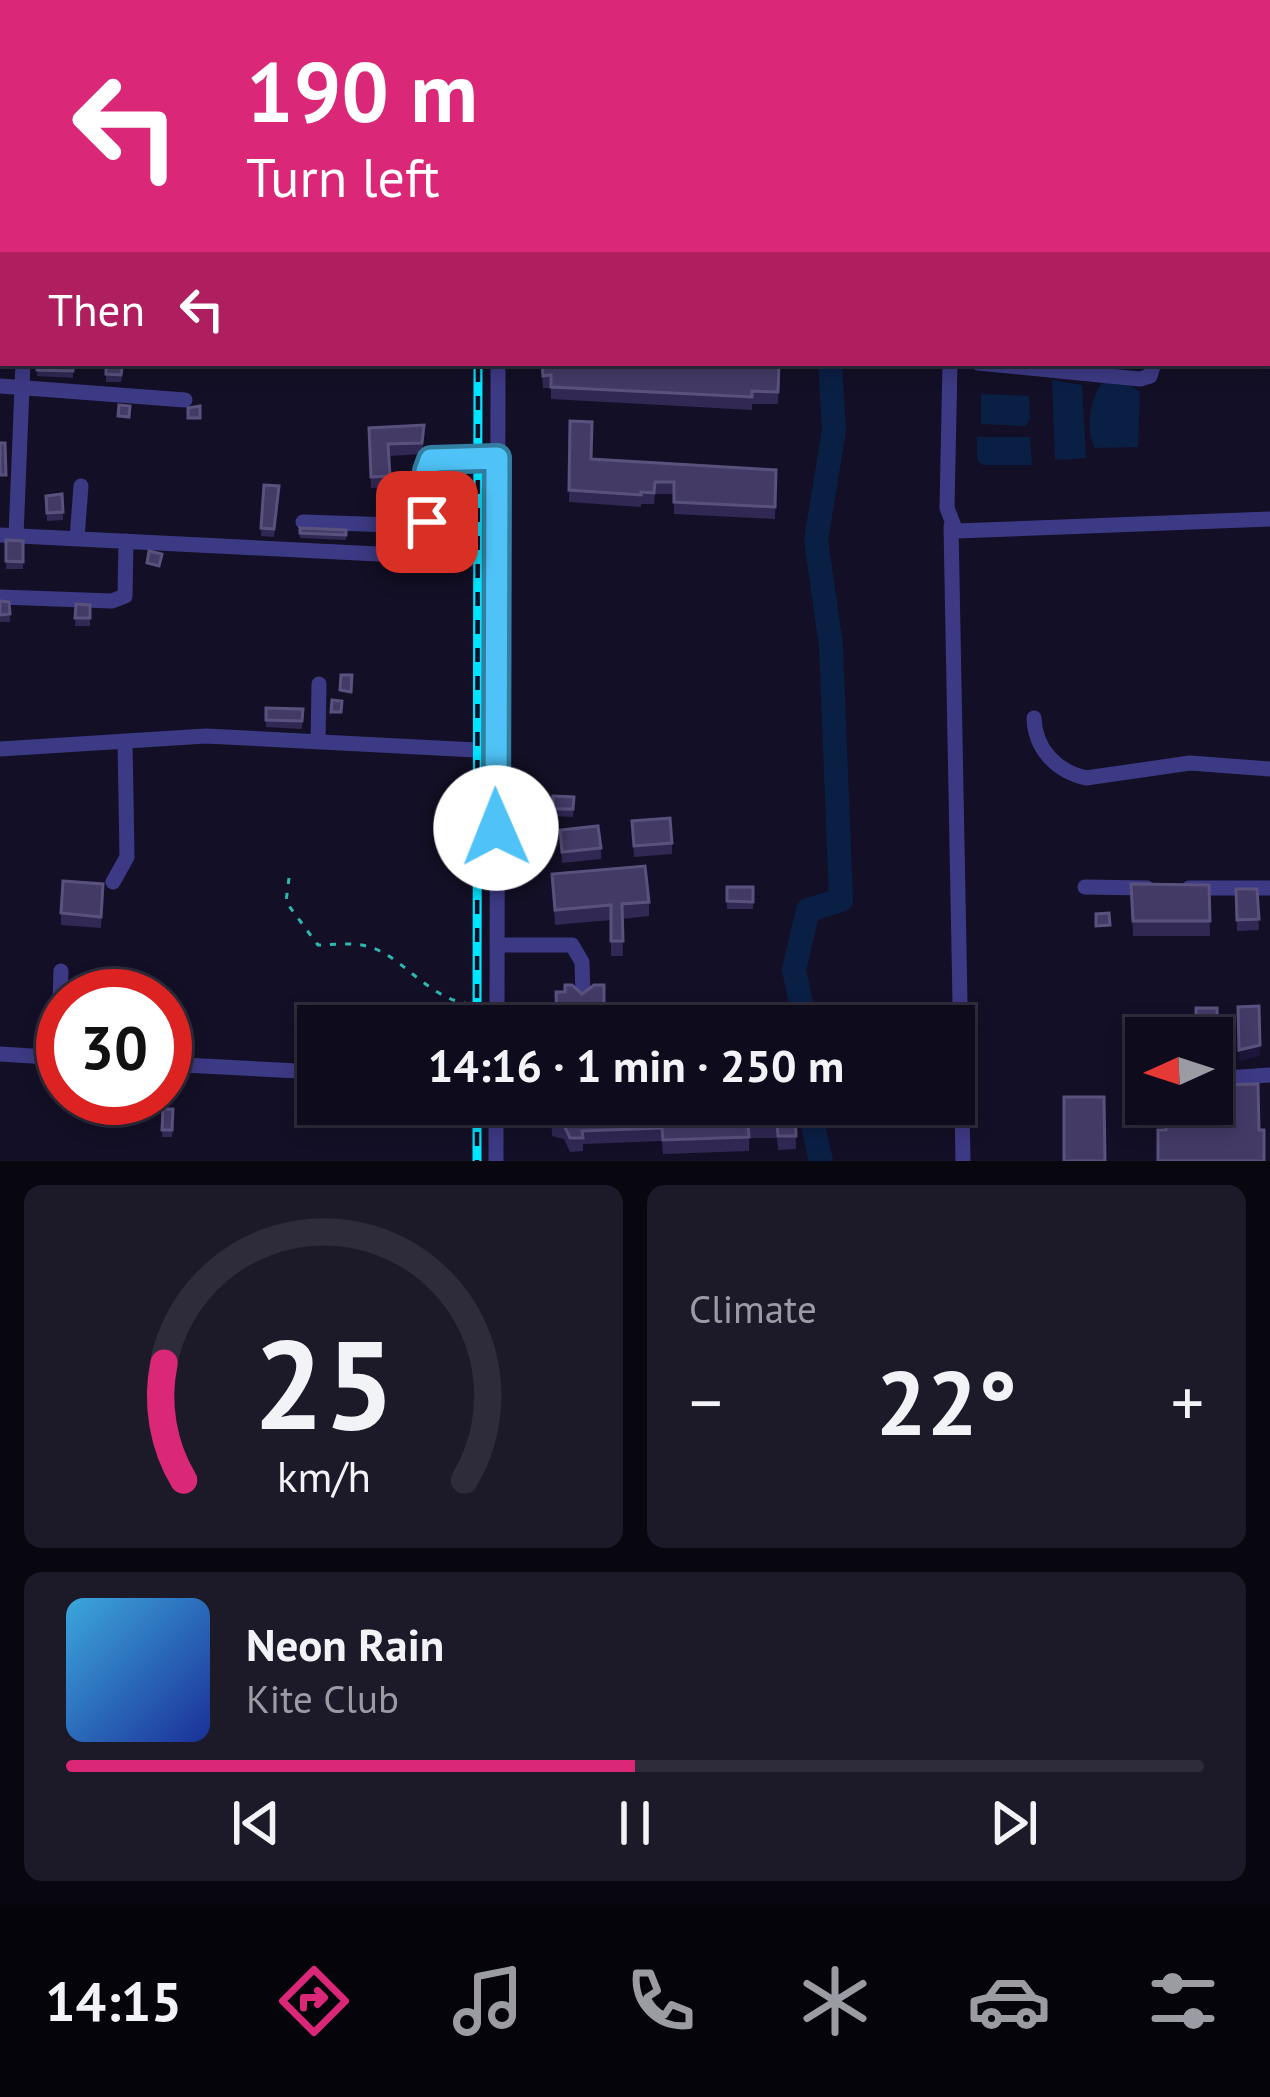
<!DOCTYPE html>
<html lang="en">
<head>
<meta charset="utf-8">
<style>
  :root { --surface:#0e0b1c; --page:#1c1929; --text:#f1f3f6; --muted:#9b9ba3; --line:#2e2b3b; --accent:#db2777 }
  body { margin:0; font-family:"PT Sans",sans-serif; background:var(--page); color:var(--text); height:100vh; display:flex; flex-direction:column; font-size:45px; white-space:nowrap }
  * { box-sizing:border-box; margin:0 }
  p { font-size:39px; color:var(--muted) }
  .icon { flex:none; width:66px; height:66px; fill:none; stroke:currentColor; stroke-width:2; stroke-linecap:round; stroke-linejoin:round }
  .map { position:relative; height:1161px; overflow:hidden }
  .sheet { display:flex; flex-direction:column; gap:24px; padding:24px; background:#08060f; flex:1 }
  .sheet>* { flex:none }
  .hud { position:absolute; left:0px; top:0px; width:1272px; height:366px; box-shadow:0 6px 18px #0003,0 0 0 3px var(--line); background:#db2777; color:#fff; overflow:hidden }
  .needle { width:78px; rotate:267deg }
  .buttons { position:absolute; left:1125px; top:1017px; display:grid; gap:24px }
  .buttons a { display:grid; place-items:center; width:108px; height:108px; border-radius:0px; background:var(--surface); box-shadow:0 6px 18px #0003,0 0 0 3px var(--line); font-size:60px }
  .speed { position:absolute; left:36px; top:969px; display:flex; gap:24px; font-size:60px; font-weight:700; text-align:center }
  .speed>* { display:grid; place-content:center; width:156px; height:156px; border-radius:50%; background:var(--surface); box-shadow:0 6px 18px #0003,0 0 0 3px var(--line); line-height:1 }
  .speed .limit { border:18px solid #d22; background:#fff; color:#111 }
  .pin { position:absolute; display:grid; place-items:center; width:102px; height:102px; color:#fff; margin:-51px; border-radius:24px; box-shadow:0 6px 18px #0006 }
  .me { position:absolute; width:132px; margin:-66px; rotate:359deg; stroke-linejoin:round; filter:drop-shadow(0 0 9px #0008) }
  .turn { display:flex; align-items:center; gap:42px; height:252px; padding:0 48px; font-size:54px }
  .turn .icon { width:156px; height:156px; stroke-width:2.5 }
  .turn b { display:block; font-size:84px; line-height:102px }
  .then { display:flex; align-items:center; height:114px; padding:0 48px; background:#0003; gap:24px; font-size:45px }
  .big { font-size:90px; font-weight:700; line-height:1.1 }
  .sheet .widget { flex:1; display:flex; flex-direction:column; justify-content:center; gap:18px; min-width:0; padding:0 42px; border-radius:18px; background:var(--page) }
  .sheet .dial { align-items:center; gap:0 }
  .dial svg { height:312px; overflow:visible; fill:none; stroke:var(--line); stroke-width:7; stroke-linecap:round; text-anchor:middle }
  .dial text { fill:var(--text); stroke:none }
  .song { display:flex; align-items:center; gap:36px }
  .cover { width:144px; height:144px; border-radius:18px; background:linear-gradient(135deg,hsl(200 70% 55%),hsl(230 70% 35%)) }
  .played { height:12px; border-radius:6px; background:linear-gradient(90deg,var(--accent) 50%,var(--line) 50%) }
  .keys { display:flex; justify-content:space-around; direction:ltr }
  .heat { display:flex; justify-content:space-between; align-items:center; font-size:66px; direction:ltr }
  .sheet .tiles { flex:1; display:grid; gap:24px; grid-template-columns:1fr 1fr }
  .widget:last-child { grid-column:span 2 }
  .trip { position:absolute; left:297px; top:1005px; width:678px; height:120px; border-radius:0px; background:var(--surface); box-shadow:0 6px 18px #0003,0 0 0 3px var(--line); font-weight:700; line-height:120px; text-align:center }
  .tab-bar { display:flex; height:192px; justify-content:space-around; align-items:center; background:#06040b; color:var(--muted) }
  .tab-bar .icon { width:84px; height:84px }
  .tab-bar .current { color:var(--accent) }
  .tab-bar b { font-size:54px; color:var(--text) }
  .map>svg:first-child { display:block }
  .water { fill:#0a1f44 }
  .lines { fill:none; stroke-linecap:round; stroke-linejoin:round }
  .river { stroke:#0a1f44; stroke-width:24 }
  .path { stroke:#2fb8b0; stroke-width:3; stroke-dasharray:6 9; stroke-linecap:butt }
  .minor { stroke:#3d3a85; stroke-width:15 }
  .rail-casing { stroke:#00e5ff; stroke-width:9 }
  .rail { stroke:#130f26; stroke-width:4.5; stroke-dasharray:14; stroke-linecap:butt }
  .wall { fill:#312854 }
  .shaded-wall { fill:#1d163a }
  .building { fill:#433a66; stroke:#5a527e; stroke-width:3 }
  .route-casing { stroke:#337fa1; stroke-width:30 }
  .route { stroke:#4fc3f7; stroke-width:21 }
</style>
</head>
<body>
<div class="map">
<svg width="1270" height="1161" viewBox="0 0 1270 1161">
  <rect width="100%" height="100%" fill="#130f26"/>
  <path class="water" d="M1052,380L1082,385L1086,458L1055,460Z
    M1104,381L1127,383L1140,392L1138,447L1095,448C1085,430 1090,395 1104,381Z
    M981,394L1029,396L1030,418L1026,426L981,424Z
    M977,437H1030L1032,465H983L977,460Z"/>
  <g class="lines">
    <path class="river" d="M823,3V0
      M806,1026L794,970L808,910L841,900L831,646L816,540L834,430L830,363
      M808,1104L821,1161"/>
    <path class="path" d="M289,878L286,902L318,945C333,945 351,942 366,946C406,955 432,1009 484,1004"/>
    <path class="minor" d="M501,0V3
      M958,0V3
      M1269,155H1270
      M0,327H3
      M950,363L947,508L956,531L1270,519
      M978,363L1140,379L1150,376L1154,363
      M0,386L185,400
      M303,522L423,526C436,508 422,481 431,461L497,458
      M951,526L963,1161
      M0,535L497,560
      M16,536L23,363
      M77,538L81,486
      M0,597L112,601L125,596L126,541
      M1034,718C1035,749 1056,771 1086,778L1190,763L1270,769
      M318,742L319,684
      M0,749L206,736L495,751
      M113,882L127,857L125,741
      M1085,887L1147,888
      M1189,888H1270
      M497,945H572L582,962L583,996
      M497,1026L498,363
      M0,1054L63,1058
      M58,1058L61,971
      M165,1064L318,1072
      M1212,1079L1270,1075
      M496,1106L519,1104
      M496,1161V1104"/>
    <defs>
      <path id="rail" d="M478,3V0
        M477,1026L478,363
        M477,1104V1161"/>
    </defs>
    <use href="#rail" class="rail-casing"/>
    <use href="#rail" class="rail"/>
  </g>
  <path class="wall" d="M538,0H613V3H537Z
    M1215,0H1269L1268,3H1215Z
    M38,363H73V378L37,376Z
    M106,363L123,369L121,382H106Z
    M193,363H239V368L193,365Z
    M541,363H779L778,404H752V410L551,399V388H543Z
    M570,421L591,459L776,470L775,519L674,514V494H655L654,504H641V507L569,502Z
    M369,428L424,436L422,454L389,456L390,487L371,488Z
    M264,485L279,493L274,537L261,536Z
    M62,494L63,520L47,521L46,496Z
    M300,528L346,530V540L300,538Z
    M430,528V545L412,544V530Z
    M6,540L23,541V569H6Z
    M0,601L9,602L10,622H0Z
    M76,604L90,605V626H75Z
    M266,708L303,709L302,729L266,727Z
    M553,796L574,797L573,817L553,816Z
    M632,821L672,843V854L634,857Z
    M560,830L601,848V859L562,863Z
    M552,874L649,902V916L622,919L623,956H611V920L555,925Z
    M1131,884L1209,885L1210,936H1133Z
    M727,887H753V909H727Z
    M1236,889H1257L1259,930L1237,931Z
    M103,896L101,928L61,925V913Z
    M529,1104H542V1126H528Z
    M795,1104L796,1149L778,1150L777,1138H749V1151L663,1154L662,1141L583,1144V1151L570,1152L564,1139L552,1136L551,1111L598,1105Z
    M163,1109H173L172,1137H162Z"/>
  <path class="shaded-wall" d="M1260,1045V1056L1239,1061V1050Z
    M1218,1046V1058L1212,1059V1048Z"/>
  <path class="building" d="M642,0H741V3L642,2Z
    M38,363H73V371L37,370Z
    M106,363H123L121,375L106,374Z
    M542,363H779L778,392L752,391V397L551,387V375L543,376Z
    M119,405L130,406L129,417L118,416Z
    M200,406V418H188V408Z
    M570,421L592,422L591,459L776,470L775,507L674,502V482H655L654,493L641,492V495L569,490Z
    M424,425L422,443L388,444L390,476L371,477L369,428Z
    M0,443H5L6,475H0Z
    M440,465H446V502H441Z
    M264,485L279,486L274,529L261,528Z
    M62,494L63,512L47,513L46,496Z
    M300,528L346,530V535L300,533Z
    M430,528V537L412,536V530Z
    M6,540L23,541V562L6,561Z
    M149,551L162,554L159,566L147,563Z
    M0,601L9,602L10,614L0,615Z
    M76,604L90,605V618H75Z
    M341,675H352L351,692L340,690Z
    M332,700L342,701L341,712H331Z
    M266,708L303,709L302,721L266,720Z
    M553,796L574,797L573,809H553Z
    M670,818L672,843L634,846L632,821Z
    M598,826L601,848L562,852L560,830Z
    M645,866L649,902L622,904L623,941H611V905L555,910L552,874Z
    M63,881L103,884L101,917L61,913Z
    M1131,884L1209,885L1210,921H1133Z
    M727,887H753V902L727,901Z
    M1236,889H1257L1259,919L1237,920Z
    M1109,913L1110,925L1096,926V914Z
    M565,985H572L582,994L594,985H604V1026H557L556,992H565Z
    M1259,1006L1260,1045L1239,1050L1238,1007Z
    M1196,1008H1217L1218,1046L1212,1048V1038H1196Z
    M752,1019L753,1025L773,1024V1026H694Z
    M1258,1084L1259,1130H1264V1161H1158V1130H1166L1165,1104H1212V1085Z
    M1064,1097H1104L1105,1161H1064Z
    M529,1104H542V1118H528Z
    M599,1104H795L796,1136H778L777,1124H748L749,1137L663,1140L662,1128L582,1131L583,1138H570L564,1125L552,1122L551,1111Z
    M163,1109H173L172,1130H162Z"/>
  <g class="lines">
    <defs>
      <path id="route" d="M427,522V471L431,460L497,458L496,828"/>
    </defs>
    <use href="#route" class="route-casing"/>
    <use href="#route" class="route"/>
  </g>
</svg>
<div class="buttons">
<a><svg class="needle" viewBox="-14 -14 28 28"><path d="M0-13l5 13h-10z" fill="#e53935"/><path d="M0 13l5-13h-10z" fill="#9b9ba3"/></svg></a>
</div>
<div class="speed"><div class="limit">30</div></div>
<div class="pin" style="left:427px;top:522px;background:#d93025"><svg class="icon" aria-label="arrive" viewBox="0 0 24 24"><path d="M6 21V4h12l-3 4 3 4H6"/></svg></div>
<svg class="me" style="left:496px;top:828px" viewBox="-20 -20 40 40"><circle r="19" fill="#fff"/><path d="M0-13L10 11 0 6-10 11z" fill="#4fc3f7"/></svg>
<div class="trip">14:16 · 1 min · 250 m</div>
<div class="hud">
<div class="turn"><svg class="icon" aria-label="left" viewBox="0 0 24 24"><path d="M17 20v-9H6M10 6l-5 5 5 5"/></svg><div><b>190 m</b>Turn left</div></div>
<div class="then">Then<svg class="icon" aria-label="left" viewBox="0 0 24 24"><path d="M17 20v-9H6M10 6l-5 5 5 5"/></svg></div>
</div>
</div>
<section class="sheet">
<div class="tiles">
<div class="widget dial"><svg viewBox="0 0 100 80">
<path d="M14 69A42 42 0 1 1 86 69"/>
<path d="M14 69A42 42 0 0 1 9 39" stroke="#db2777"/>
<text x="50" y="56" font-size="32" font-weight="700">25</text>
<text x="50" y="72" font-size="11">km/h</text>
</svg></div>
<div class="widget"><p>Climate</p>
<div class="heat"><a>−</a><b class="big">22°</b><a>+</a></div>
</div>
<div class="widget">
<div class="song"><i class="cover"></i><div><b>Neon Rain</b><p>Kite Club</p></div></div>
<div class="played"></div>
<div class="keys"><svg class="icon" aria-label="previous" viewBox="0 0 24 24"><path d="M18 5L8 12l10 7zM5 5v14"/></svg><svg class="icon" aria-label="pause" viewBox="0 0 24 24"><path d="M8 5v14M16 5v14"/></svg><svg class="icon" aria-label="next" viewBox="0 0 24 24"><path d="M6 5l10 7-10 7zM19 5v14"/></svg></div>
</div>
</div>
</section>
<nav class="tab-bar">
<b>14:15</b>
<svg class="icon current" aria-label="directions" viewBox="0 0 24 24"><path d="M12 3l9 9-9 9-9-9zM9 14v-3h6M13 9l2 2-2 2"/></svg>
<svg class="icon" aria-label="music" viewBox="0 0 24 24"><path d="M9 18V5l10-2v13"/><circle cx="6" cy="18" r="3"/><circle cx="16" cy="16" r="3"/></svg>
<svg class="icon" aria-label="phone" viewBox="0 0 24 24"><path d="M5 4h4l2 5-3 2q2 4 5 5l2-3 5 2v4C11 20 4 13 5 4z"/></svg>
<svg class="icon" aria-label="climate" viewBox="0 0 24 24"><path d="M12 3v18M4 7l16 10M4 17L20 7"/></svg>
<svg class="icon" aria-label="car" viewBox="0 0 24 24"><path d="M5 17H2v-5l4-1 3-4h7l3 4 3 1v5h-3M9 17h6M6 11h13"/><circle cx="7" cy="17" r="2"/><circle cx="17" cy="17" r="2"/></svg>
<svg class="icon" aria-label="filters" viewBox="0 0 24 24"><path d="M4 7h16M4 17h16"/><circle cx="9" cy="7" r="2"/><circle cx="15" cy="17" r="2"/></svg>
</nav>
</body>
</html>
